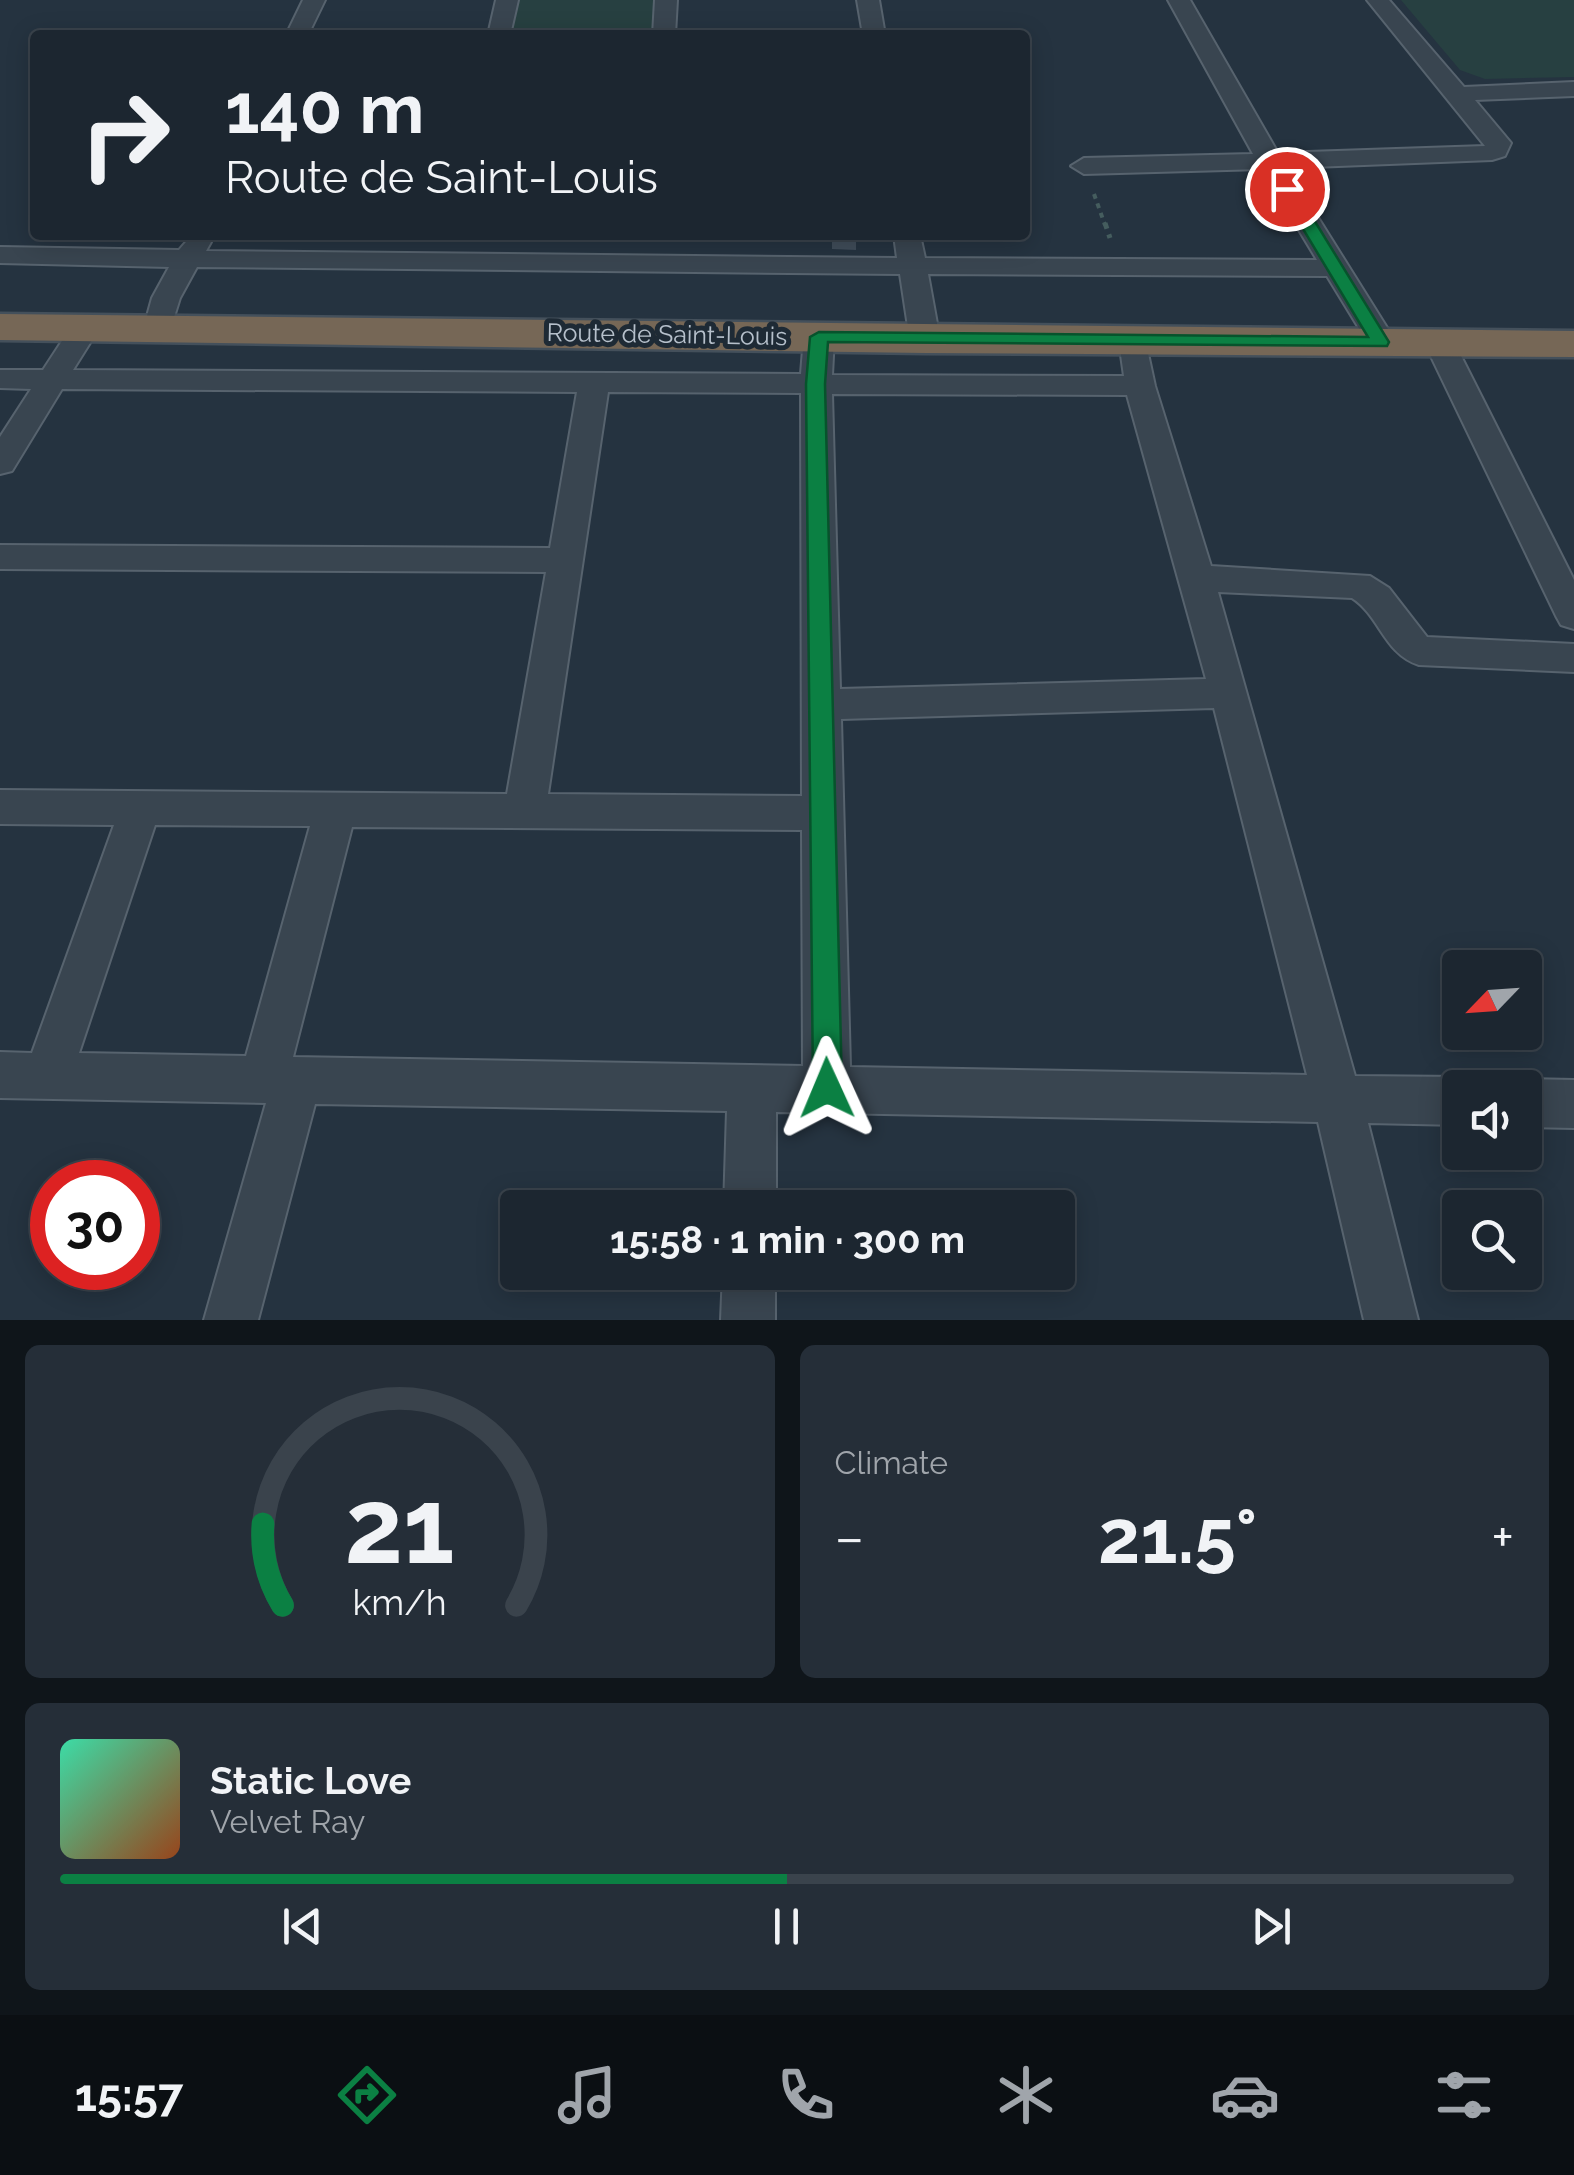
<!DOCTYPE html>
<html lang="en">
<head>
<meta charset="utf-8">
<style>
  :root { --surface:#1c2630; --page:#252e38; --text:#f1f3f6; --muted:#a0a5ab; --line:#3a434c; --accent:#0b8043 }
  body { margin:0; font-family:Raleway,sans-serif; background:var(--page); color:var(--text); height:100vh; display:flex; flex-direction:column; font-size:38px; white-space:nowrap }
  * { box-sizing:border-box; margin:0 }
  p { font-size:32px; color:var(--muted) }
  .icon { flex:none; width:55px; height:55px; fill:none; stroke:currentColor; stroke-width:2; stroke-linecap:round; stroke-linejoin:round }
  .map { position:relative; height:1320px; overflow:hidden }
  .details { display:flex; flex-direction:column; gap:25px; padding:25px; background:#0f151a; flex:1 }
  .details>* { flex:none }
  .hud { position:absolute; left:30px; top:30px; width:1000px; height:210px; border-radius:10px; box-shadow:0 5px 25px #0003,0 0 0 2px var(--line); background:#1c2630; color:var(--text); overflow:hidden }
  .needle { width:65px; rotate:245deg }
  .tools { position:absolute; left:1442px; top:950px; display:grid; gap:20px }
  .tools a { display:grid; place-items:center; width:100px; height:100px; border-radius:10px; background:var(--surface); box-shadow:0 5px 25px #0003,0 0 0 2px var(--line); font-size:50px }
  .speed { position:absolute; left:30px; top:1160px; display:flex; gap:20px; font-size:50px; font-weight:700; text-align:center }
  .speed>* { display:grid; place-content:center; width:130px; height:130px; border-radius:50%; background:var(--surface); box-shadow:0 5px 25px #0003,0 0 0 2px var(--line); line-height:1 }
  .speed .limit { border:15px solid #d22; background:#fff; color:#111 }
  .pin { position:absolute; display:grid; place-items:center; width:85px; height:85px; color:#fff; margin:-42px; border:5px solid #fff; border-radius:50%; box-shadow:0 2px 10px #0007 }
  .me { position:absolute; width:110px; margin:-55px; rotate:359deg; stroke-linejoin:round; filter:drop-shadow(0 0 8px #0008) }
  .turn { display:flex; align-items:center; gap:35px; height:210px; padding:0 30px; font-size:45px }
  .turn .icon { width:130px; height:130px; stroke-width:2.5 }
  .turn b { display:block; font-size:70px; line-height:85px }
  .big { font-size:75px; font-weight:700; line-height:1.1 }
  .details .widget { flex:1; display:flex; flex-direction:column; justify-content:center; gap:15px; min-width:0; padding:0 35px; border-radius:15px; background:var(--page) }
  .details .dial { align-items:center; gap:0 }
  .dial svg { height:260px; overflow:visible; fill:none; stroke:var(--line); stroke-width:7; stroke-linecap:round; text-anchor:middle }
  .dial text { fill:var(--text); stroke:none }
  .song { display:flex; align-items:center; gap:30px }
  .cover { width:120px; height:120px; border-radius:15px; background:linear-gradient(135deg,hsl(160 70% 55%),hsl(20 70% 35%)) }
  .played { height:10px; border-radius:5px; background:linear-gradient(90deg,var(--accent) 50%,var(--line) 50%) }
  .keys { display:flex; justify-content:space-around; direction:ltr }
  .heat { display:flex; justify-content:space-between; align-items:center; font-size:55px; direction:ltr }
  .details .tiles { flex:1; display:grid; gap:25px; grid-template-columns:1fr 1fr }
  .widget:last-child { grid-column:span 2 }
  .trip { position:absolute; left:500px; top:1190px; width:575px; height:100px; border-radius:10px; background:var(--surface); box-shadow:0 5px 25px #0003,0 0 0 2px var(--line); font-weight:700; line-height:100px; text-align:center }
  .menu { display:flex; height:160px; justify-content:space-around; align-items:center; background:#0b0f13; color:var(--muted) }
  .menu .icon { width:70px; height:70px }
  .menu .on { color:var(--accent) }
  .menu b { font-size:45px; color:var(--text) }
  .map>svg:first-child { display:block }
  .green { fill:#274041 }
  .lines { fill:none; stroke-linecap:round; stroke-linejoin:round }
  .street-casing { stroke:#57636e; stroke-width:4 }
  .highway-casing { stroke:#44505b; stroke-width:5 }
  .path-far1 { stroke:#455d5e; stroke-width:4; stroke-dasharray:5 5; stroke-linecap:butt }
  .path { stroke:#455d5e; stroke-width:5; stroke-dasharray:6 6; stroke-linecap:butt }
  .street { fill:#394550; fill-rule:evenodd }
  .highway { fill:#766756; fill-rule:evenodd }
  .wall { fill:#404d5a }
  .building { fill:#4b5a69; stroke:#343f4a; stroke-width:2.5 }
  .route { fill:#0b8043; stroke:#07532c; stroke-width:2.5 }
  .labels { text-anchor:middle; stroke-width:10; stroke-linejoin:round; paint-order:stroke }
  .far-street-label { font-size:25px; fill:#b6c0cb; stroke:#1e2a35 }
</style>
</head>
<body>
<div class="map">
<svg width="1574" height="1320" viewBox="0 0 1574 1320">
  <rect width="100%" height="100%" fill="#253340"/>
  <path class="green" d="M507,0H666L664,35H499Z
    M1401,0H1574V77L1485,79L1460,70Z"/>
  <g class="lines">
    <defs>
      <path id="street" d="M303,0H325L308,35H286Z
        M496,0H518L510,35H488Z
        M655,0H677L675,35H653Z
        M857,0H879L885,35H863Z
        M1168,0H1190L1278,153L1485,146L1367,0H1389L1464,87L1574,82V96L1475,100L1511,143L1505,156L1492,160L1287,168L1396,342L1391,348H1371L1327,276L928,274L940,340L935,346H915L910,340L900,274L197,267L180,298L169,333H149L144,327L152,298L169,267L0,263V247L179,250L192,235L207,236L211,242L206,251L897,258L894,235H920L925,258L1317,260L1262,169L1084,174L1071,166L1084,158L1253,154Z
        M85,318L95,321L100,327L73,370L801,374L804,337L809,331H829L834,337L832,375L1124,376L1119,341L1124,335H1144L1155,386L1211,566L1370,576L1389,588L1427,637L1574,644V672L1419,665C1384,654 1380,616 1352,598L1218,592L1355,1076L1460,1077L1479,1088H1460V1125L1368,1123L1418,1320H1364L1318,1122L776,1112V1208H724L727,1111L315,1104L258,1320H204L266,1103L0,1098V1052L32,1053L114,825L0,824V790L507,794L546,572L0,569V545L550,548L577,392L62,389L12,471L0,474V437L31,389L0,388V370H43L75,321ZM608,392L801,393L802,796L548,794ZM832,394L1127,395L1206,679L840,689ZM1214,708L1307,1075L850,1067L841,719ZM155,825L310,826L246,1056L79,1053ZM352,827L802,830L803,1066L293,1057Z
        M1440,335L1450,338L1455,344L1574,580V629L1561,625L1556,616L1425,344L1430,338Z
        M1525,1079L1574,1080V1128L1525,1127V1088H1507Z
        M723,1272H775V1320H721Z"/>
      <path id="highway" d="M0,314L1574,331V357L925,353L0,340Z"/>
    </defs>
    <use href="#street" class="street-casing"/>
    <use href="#highway" class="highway-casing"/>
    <path class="path-far1" d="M1094,194L1105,225"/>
    <path class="path" d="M1105,223L1110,238"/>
    <use href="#street" class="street"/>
    <use href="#highway" class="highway"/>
  </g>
  <path class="wall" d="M832,235H856V250L832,249Z"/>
  <path class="building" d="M832,235H856V239H832Z"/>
  <path class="route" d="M1287,184L1295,189L1389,342L1387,346L828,342L825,384L842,1088L838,1098L827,1102L817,1098L813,1088L806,384L810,337L819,332L1368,337L1279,189Z"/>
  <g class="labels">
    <g class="far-street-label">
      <text transform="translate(667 334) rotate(1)" y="9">Route de Saint-Louis</text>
    </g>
  </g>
</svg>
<div class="tools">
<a><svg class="needle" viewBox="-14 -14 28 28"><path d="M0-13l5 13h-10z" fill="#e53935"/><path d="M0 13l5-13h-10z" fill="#a0a5ab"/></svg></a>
<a><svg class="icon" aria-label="sound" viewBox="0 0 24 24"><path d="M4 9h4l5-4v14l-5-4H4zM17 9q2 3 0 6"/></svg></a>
<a><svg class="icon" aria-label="search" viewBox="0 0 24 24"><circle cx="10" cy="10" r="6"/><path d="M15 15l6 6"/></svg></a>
</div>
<div class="speed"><div class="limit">30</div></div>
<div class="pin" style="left:1287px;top:189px;background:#d93025"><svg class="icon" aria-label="arrive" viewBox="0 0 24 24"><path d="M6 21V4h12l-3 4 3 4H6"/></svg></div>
<svg class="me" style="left:827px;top:1088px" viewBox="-20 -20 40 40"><path d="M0-17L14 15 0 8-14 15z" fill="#0b8043" stroke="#fff" stroke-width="4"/></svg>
<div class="trip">15:58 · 1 min · 300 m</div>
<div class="hud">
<div class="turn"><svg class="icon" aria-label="right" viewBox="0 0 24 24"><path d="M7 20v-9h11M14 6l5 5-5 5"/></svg><div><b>140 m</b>Route de Saint-Louis</div></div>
</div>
</div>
<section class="details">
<div class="tiles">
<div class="widget dial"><svg viewBox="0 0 100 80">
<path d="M14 69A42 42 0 1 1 86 69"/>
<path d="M14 69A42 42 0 0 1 8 44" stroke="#0b8043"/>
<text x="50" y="56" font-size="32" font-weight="700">21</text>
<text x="50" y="72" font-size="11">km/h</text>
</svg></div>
<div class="widget"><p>Climate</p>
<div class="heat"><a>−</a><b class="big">21.5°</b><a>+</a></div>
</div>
<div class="widget">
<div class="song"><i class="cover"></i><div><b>Static Love</b><p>Velvet Ray</p></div></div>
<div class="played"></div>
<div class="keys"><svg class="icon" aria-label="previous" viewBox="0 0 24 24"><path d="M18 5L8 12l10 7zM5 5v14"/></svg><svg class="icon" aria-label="pause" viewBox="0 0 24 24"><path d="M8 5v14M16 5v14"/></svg><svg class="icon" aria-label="next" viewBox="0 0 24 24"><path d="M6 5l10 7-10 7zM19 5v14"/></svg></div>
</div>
</div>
</section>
<nav class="menu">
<b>15:57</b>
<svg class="icon on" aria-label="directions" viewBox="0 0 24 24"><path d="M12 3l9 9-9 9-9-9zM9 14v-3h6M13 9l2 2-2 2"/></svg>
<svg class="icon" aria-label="music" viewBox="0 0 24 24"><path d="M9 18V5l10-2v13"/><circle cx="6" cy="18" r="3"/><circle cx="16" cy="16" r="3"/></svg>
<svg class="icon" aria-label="phone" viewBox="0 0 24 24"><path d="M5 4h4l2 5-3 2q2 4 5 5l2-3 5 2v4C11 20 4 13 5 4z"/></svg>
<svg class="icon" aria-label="climate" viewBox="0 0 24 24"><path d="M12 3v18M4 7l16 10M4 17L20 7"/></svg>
<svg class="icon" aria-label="car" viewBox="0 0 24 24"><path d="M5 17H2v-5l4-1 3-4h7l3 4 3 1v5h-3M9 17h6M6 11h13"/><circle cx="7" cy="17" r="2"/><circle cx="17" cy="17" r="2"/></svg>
<svg class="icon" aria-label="filters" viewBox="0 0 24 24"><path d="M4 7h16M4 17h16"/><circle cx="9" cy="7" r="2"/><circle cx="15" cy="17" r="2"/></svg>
</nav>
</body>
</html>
